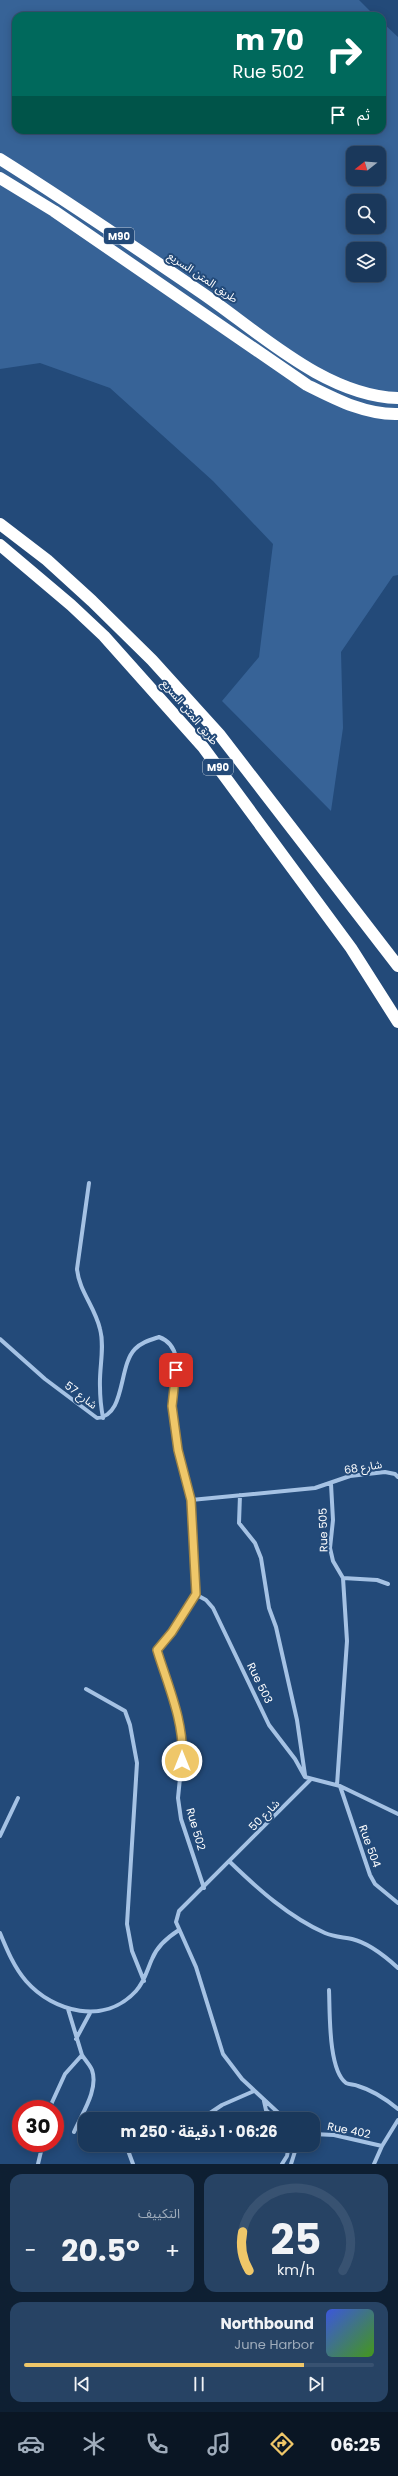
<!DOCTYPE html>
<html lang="ar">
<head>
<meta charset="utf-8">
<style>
  :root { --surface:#1a385b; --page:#274364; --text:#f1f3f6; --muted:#9facbb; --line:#385271; --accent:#efc769 }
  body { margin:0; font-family:Poppins,"Noto Sans Arabic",sans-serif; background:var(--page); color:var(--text); direction:rtl; height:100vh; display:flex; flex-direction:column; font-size:15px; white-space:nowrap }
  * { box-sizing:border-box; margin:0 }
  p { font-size:13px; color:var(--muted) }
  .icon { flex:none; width:22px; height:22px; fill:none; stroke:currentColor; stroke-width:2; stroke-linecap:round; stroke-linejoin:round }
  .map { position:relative; height:2164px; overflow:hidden; direction:ltr }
  .details { display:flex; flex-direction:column; gap:10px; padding:10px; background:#0e1f32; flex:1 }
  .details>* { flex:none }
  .guide { position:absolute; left:12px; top:12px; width:374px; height:122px; border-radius:12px; box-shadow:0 2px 10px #0003,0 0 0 1px var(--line); direction:rtl; background:#00695c; color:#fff; overflow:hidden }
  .needle { width:26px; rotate:253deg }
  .tools { position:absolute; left:346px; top:146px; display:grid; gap:8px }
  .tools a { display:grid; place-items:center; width:40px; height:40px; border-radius:8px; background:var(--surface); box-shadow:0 2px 10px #0003,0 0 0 1px var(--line); font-size:20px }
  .speed { position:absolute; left:12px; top:2100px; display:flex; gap:8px; font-size:20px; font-weight:700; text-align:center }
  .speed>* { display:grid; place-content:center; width:52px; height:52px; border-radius:50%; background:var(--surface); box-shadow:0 2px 10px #0003,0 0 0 1px var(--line); line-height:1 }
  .speed .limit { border:6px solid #d22; background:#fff; color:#111 }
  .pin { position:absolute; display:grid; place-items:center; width:34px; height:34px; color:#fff; margin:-17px; border-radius:8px; box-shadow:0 2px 6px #0006 }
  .me { position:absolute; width:44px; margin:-22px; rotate:0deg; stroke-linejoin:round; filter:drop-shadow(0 0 3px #0008) }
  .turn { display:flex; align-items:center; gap:14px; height:84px; padding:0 16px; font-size:18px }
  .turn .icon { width:52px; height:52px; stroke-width:2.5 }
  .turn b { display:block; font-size:28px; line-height:34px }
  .then { display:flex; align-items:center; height:38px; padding:0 16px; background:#0003; gap:8px; font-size:15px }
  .big { font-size:30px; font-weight:700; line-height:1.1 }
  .details .tile { flex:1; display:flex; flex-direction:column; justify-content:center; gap:6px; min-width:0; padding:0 14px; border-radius:12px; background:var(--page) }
  .details .dial { align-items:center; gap:0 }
  .dial svg { height:104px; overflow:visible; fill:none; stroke:var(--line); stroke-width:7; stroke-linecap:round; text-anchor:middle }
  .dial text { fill:var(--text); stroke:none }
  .song { display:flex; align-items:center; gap:12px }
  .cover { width:48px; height:48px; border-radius:6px; background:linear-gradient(135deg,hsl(230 70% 55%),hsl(100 70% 35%)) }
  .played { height:4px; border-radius:2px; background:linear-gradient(90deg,var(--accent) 80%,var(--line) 80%) }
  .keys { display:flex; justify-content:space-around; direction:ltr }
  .heat { display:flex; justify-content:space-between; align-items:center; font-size:22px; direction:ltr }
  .details .tiles { flex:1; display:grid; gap:10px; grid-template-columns:1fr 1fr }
  .tile:last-child { grid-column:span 2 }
  .trip { position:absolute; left:78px; top:2112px; width:242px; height:40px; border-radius:12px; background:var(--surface); box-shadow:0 2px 10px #0003,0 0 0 1px var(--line); font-weight:700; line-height:40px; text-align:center; direction:rtl }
  .tabs { display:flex; height:64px; justify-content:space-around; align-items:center; background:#0a1624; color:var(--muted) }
  .tabs .icon { width:28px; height:28px }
  .tabs .active { color:var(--accent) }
  .tabs b { font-size:18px; color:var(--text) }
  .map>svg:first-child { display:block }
  .green { fill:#376397; fill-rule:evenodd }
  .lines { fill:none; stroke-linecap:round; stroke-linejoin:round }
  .street { stroke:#a5c2e4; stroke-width:4 }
  .highway { stroke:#fff; stroke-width:12 }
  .route-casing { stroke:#9b8144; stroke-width:10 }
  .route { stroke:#efc769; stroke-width:7 }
  .labels { text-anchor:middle; stroke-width:4; stroke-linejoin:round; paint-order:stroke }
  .shield { fill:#234a79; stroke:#bdc9d7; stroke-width:1 }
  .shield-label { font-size:10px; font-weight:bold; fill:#fff }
  .street-label { font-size:11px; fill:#fff; stroke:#234a79 }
</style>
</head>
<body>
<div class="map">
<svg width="398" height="2164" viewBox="0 0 398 2164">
  <rect width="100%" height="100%" fill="#234a79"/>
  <path class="green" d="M0,0H359L375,16H16V130H382V22L398,37V575L393,576L341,652L343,728L331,811L222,701L259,657L273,544L213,481L110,388L40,363L0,369ZM353,153H379V179H353ZM353,201H379V227H353ZM353,249H379V275H353Z"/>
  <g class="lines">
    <path class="street" d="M89,1183L77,1269C79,1291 95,1307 100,1329C105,1347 99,1368 100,1387C100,1397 101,1407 103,1418
      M0,1339L45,1379L97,1418C126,1416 118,1366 135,1349C142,1342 150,1340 159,1337C189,1348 171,1388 173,1412C176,1442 184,1470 191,1499C195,1517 198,1573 195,1592C194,1606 167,1639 157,1650L180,1728L183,1748L178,1798L181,1819L204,1888
      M331,1484L333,1520L330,1548L333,1561L343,1578L347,1641L337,1785
      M240,1495L239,1523L255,1543L261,1558L269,1608L276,1627L297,1720L305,1775
      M191,1500L315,1488L350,1476L385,1472L395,1474L398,1477
      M343,1578L377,1580L388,1584
      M195,1594L206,1600L213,1608L269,1725L295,1759L305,1777L340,1786L398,1814
      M86,1689L125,1711L130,1725L137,1763L127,1924L132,1951L144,1981
      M340,1786L370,1875L375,1884L398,1903
      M0,1836L18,1798
      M230,1862C258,1889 289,1917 325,1933C334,1937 343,1937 352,1939C369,1943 385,1956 398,1968
      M0,1933C7,1950 14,1967 26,1981C54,2013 105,2025 136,1991C145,1981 147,1970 152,1959C157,1946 168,1937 179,1930
      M329,1990C330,2011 328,2070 346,2083C350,2085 354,2084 358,2086C372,2090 387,2100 398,2109
      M76,2039L90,2013
      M264,2101L266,2110L275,2119
      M49,2109L65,2074L82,2055L68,2009
      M201,2119L222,2105L254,2091
      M285,2119L242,2079L223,2054L196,1967L176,1922L179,1911L310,1780
      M74,2132C81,2115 99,2090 92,2070C90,2065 85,2060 82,2055
      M313,2134L334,2135L382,2146
      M126,2145L133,2164
      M172,2151L176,2145
      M38,2164L43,2143
      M282,2164L287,2156L289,2145
      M291,2164L297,2145
      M374,2164L382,2146L398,2120"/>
    <path class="highway" d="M0,159C67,201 133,246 199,291C257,330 324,396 398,398
      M0,178L54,211L307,385C335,399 365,415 398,414
      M0,524L47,560L92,601L152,660L219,734L398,966
      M0,545L71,605L104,636L203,747L351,948L398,1022"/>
  </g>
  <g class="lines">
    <defs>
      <path id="route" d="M176,1370L172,1406L178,1450L191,1500L196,1594L172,1632L157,1650C168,1686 185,1723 182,1761"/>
    </defs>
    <use href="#route" class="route-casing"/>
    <use href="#route" class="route"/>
  </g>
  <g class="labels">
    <g class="shield">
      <rect x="104" y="228" width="30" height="16" rx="3"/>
      <rect x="203" y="759" width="30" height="16" rx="3"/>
    </g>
    <g class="shield-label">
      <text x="119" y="240">M90</text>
      <text x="218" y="771">M90</text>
    </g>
    <g class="street-label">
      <text transform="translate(203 277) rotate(34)" y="4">طريق المتن السريع</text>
      <text transform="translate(190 712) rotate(50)" y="4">طريق المتن السريع</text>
      <text transform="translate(81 1395) rotate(37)" y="4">شارع 57</text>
      <text transform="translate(363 1467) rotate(-9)" y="4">شارع 68</text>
      <text transform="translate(323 1530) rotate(-91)" y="4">Rue 505</text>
      <text transform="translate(260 1683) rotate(64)" y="4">Rue 503</text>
      <text transform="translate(264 1815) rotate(-46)" y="4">شارع 50</text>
      <text transform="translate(196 1829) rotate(74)" y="4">Rue 502</text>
      <text transform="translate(370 1846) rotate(70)" y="4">Rue 504</text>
      <text transform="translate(349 2130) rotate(11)" y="4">Rue 402</text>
    </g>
  </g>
</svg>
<div class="tools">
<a><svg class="needle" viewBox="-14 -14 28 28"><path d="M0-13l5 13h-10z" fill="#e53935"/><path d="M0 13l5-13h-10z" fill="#9facbb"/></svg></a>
<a><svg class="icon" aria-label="search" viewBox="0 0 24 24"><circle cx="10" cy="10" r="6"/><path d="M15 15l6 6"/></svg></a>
<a><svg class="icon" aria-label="layers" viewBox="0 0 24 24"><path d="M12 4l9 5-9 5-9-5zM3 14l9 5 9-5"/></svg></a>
</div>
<div class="speed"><div class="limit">30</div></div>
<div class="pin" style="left:176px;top:1370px;background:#d93025"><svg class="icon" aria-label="arrive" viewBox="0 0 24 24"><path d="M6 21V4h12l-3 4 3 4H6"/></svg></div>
<svg class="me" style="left:182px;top:1761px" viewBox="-20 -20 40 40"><circle r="17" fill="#efc769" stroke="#fff" stroke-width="3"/><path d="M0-11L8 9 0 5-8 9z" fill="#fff"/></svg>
<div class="trip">06:26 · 1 دقيقة · 250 m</div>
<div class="guide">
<div class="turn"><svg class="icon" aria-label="right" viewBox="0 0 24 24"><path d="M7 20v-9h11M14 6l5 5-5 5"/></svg><div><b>70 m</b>Rue 502</div></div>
<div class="then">ثم<svg class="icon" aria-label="arrive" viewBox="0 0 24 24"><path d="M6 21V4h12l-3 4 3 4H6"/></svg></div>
</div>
</div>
<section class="details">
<div class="tiles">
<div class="tile dial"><svg viewBox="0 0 100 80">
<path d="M14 69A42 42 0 1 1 86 69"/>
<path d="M14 69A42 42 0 0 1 9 39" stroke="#efc769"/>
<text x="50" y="56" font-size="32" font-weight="700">25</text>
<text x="50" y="72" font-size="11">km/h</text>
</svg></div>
<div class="tile"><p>التكييف</p>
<div class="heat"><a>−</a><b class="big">20.5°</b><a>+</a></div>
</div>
<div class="tile">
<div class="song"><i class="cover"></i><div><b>Northbound</b><p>June Harbor</p></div></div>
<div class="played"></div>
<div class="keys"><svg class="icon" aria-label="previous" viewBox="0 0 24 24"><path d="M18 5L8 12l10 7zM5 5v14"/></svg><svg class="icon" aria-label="pause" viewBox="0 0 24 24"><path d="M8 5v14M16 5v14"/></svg><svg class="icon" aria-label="next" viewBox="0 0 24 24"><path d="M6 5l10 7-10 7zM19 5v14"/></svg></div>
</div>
</div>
</section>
<nav class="tabs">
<b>06:25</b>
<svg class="icon active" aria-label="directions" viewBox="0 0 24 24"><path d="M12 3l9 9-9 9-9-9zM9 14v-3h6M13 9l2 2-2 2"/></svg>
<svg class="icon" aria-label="music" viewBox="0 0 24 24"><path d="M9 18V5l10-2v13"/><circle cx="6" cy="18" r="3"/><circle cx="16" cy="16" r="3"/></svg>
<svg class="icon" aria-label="phone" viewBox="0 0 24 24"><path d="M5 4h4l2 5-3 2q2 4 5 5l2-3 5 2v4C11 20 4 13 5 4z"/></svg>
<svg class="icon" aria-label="climate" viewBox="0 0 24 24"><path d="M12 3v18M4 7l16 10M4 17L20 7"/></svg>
<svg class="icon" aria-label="car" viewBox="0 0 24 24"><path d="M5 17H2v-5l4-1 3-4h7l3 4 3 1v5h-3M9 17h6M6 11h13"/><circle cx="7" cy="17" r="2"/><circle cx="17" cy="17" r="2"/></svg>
</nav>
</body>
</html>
